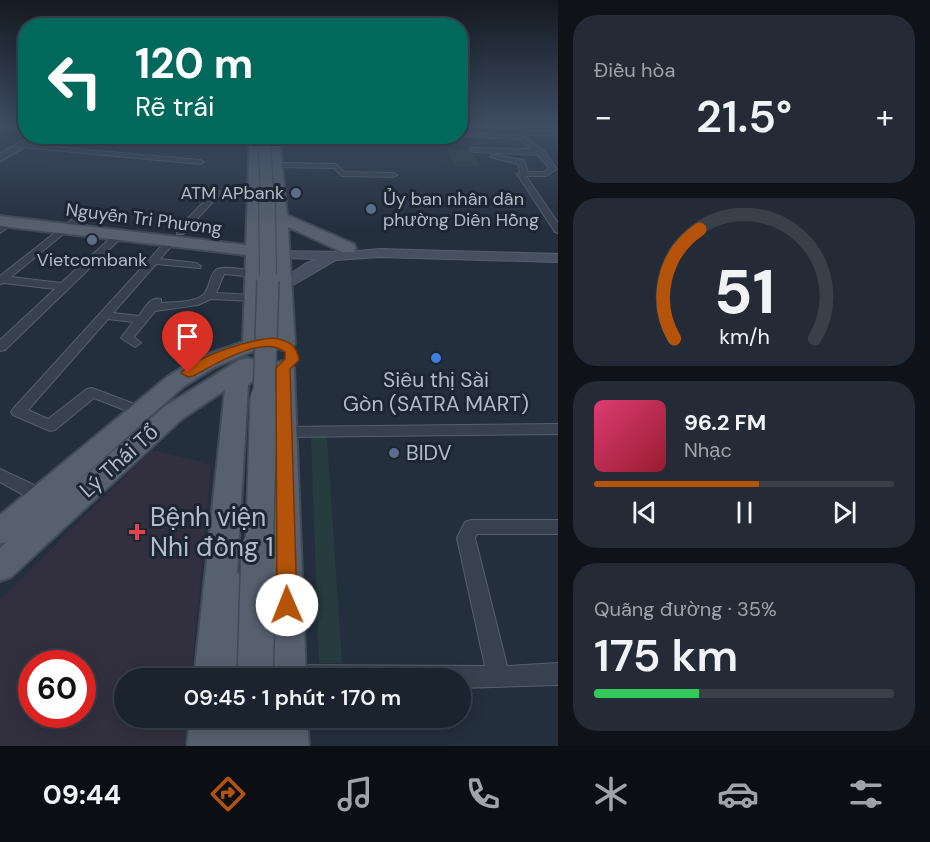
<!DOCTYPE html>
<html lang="vi">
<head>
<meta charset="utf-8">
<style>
  :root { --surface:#1b232e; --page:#242b36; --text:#f1f3f6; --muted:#a0a4aa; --line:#39404a; --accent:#b45309 }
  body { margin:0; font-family:"DM Sans",sans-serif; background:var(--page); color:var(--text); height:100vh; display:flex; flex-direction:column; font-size:22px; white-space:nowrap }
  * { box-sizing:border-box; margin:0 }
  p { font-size:20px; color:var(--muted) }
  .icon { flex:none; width:33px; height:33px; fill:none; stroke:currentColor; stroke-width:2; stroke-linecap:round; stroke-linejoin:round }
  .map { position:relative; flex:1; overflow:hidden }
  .sheet { display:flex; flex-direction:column; gap:15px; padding:15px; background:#0f1319; width:372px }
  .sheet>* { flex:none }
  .guide { position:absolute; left:18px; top:18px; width:450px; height:126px; border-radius:24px; box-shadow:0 3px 15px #0003,0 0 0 2px var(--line); background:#00695c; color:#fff; overflow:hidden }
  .speed { position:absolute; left:18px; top:650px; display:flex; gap:12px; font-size:30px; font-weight:700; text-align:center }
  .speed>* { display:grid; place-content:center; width:78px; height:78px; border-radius:50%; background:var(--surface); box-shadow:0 3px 15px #0003,0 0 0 2px var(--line); line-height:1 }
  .speed .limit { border:9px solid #d22; background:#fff; color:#111 }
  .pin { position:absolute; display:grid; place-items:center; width:51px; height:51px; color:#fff; margin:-62px -26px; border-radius:50% 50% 50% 0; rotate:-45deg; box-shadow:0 0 6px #0007 }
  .pin .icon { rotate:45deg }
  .me { position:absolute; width:66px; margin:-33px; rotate:359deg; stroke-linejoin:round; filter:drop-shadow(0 0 4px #0008) }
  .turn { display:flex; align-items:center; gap:21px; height:126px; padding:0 18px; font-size:27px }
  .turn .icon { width:78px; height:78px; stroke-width:2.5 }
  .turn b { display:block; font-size:42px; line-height:51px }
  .big { font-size:45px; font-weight:600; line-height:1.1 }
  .sheet .tile { flex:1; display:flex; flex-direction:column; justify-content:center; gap:9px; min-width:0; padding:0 21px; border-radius:24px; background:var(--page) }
  .sheet .dial { align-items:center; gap:0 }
  .dial svg { height:156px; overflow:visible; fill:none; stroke:var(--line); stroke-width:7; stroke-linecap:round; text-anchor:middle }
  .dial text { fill:var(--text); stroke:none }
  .song { display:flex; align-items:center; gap:18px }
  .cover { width:72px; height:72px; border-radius:9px; background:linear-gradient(135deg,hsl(340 70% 55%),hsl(350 70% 35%)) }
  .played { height:6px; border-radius:3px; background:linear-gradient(90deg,var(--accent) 55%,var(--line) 55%) }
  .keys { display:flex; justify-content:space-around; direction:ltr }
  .heat { display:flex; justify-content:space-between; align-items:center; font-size:33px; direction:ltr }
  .charge { height:9px; border-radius:4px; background:linear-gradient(90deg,#34c759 35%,var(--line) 0) }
  .trip { position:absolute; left:114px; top:668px; width:357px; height:60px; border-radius:30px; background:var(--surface); box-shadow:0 3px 15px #0003,0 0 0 2px var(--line); font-weight:600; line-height:60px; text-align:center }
  .tab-bar { display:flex; height:96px; justify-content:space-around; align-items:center; background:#0b0e12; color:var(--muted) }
  .tab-bar .icon { width:42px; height:42px }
  .tab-bar .selected { color:var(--accent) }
  .tab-bar b { font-size:27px; color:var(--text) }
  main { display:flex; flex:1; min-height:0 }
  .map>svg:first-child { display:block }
  .medical { fill:#32303f; fill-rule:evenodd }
  .green { fill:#263c3f }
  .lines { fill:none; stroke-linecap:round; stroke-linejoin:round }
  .minor-casing { stroke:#565f6c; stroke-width:2 }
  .tertiary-casing { stroke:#565f6c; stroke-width:3 }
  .secondary-casing { stroke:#565f6c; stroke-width:2 }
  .primary-casing { stroke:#414a57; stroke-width:4 }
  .minor { fill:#38414e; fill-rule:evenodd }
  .tertiary { fill:#38414e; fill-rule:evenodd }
  .secondary { fill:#465061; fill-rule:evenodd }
  .primary { fill:#56606e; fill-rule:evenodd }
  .primary-bridge-far4-casing { stroke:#414a57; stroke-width:14; stroke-linecap:butt }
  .primary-bridge-far3-casing { stroke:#414a57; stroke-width:18; stroke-linecap:butt }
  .primary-bridge-far2-casing { stroke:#414a57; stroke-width:24; stroke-linecap:butt }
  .primary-bridge-far1-casing { stroke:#414a57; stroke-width:30; stroke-linecap:butt }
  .primary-bridge-casing { stroke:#414a57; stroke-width:38; stroke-linecap:butt }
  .primary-bridge-far4 { stroke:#56606e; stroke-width:12 }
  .primary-bridge-far3 { stroke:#56606e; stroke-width:16 }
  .primary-bridge-far2 { stroke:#56606e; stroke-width:21 }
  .primary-bridge-far1 { stroke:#56606e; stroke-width:27 }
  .primary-bridge { stroke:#56606e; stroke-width:35 }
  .route { fill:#b45309; stroke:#753606; stroke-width:1.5 }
  .service-dot { fill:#5c6f8a; stroke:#1d2633; stroke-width:2 }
  .shop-dot { fill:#3f7fe0; stroke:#1d2633; stroke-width:2 }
  .health-dot { fill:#e0444e; stroke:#1d2633; stroke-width:2 }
  .labels { text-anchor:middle; stroke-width:6; stroke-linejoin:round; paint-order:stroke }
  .far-poi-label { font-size:18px; fill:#b4bcc9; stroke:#1d2633; text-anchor:end }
  .far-street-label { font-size:18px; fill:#b4bcc9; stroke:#1d2633 }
  .poi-label { font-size:21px; fill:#b4bcc9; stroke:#1d2633 }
  .street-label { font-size:21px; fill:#b4bcc9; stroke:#1d2633 }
  .near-poi-label { font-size:26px; fill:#b4bcc9; stroke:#1d2633; text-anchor:start }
</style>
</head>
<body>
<main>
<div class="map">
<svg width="558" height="746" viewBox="0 0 558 746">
  <rect width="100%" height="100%" fill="#242f3e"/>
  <path class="medical" d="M152,450L211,464L191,678H124V717H187L184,746H0V600ZM32,663H82V714H32Z"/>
  <path class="green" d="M447,150H471L481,166H455Z
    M311,437H327L342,663H319Z"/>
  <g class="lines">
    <defs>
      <path id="minor" d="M525,131H558V135H527L525,137L544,151L557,169L546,176H526L558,223V233L555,232L517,174L520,172L518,164L490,157L494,155L524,160L528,172H544L549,168L538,155L474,152L470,150L471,148L531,149L519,139L460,136L463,134L519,135Z
        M207,136H249L259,139L256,141Z
        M22,144L200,160L204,162L200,164L20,147L18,146Z
        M275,163L336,164L344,172L393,173L397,175L393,177L342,176L334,168L272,167L271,165Z
        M215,190L222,192L183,234H177V230Z
        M75,217L80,220L78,222L11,277L61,283L115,234L123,236L5,350L0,351V340L55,289L4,283L0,284V276Z
        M8,220L16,222L0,233V226Z
        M169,240L174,243L160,259L196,263L201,266L200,268L156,264L113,313L139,316C145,308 150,296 161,299V303C173,302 193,303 203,295C210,289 209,276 216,270C220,265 257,270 261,274L256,277L224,274L216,293L254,295L260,298L254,301L211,299L198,305L155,311L134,337L141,343L135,347L121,338L133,322L108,319L28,410L48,419L87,389L92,388L145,408L147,411L145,414H135L94,398L55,430L50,431L13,415L11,412L13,409L166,241Z
        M558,424V434L283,437L278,436L275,432L278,428L283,427Z
        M0,469L47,491L50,496L47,501L41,503L35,501L0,482Z
        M471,520H558V534H477L475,538L507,666L558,663V685L460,688V678H278L280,668L288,665L485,666L457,538L465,522Z"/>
      <path id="tertiary" d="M31,136H43L0,161V154Z"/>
      <path id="secondary" d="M380,249L558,254V262L380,257L336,260L288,288H276L274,285L305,264L317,259L282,258L275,254L277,251L346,252Z"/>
      <path id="primary" d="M250,136H262L263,247L274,248L267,136H279L287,215L354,244L356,248L354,252H342L288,227L295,344L291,348L284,350L277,348L273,344L274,258L263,257L264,344L260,348L213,368L183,387L69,489L164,407L239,360L247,358L255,360L258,365L256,368L261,373L248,385L237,573L246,577L250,587L246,678H194L225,390L182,419L11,577L0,581V548L6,542L0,544V515L167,377L197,358L243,342L246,255L0,226V216L246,245Z
        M283,361L291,363L294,368L306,678H270L272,368L275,363Z
        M190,717H307L309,746H187Z"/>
    </defs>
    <use href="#minor" class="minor-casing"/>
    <use href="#tertiary" class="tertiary-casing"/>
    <use href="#secondary" class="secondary-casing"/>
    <use href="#primary" class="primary-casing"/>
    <use href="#minor" class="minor"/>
    <use href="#tertiary" class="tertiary"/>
    <use href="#secondary" class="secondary"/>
    <use href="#primary" class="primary"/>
    <defs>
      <path id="primary-bridge-far4" d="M264,136L267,194"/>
      <path id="primary-bridge-far3" d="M267,192L268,283"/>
      <path id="primary-bridge-far2" d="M264,399L268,281"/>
      <path id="primary-bridge-far1" d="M259,550L264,397"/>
      <path id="primary-bridge" d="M255,678L259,548"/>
    </defs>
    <use href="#primary-bridge-far4" class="primary-bridge-far4-casing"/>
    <use href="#primary-bridge-far3" class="primary-bridge-far3-casing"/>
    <use href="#primary-bridge-far2" class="primary-bridge-far2-casing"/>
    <use href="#primary-bridge-far1" class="primary-bridge-far1-casing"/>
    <use href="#primary-bridge" class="primary-bridge-casing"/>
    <use href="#primary-bridge-far4" class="primary-bridge-far4"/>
    <use href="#primary-bridge-far3" class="primary-bridge-far3"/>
    <use href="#primary-bridge-far2" class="primary-bridge-far2"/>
    <use href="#primary-bridge-far1" class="primary-bridge-far1"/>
    <use href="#primary-bridge" class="primary-bridge"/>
  </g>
  <linearGradient id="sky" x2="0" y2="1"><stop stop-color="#141a22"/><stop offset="0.55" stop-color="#3f4d63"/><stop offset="1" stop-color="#3f4d63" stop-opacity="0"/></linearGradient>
  <rect width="558" height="229" fill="url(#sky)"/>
  <path class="route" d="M274,338C288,341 297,344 299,360L290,369L297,605L294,612L287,615L280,612L277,605L276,368L285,359V352C263,334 214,365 193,376L188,377L181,373C196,356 252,339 274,338Z"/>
  <g class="service-dot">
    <circle cx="296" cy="193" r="6"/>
    <circle cx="371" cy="209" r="6"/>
    <circle cx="92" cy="240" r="6"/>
    <circle cx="394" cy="453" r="6"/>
  </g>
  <circle class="shop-dot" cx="436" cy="358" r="6"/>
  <path class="health-dot" d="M134 523h6v6h6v6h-6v6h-6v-6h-6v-6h6z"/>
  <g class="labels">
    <g class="far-poi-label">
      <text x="284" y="199">ATM APbank</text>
      <text x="383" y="205" text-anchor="start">Ủy ban nhân dân<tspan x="383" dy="21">phường Diên Hồng</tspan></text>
      <text x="92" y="266" text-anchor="middle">Vietcombank</text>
    </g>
    <g class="far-street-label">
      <text transform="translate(144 219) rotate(7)" y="6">Nguyễn Tri Phương</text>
    </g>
    <g class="poi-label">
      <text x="436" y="387">Siêu thị Sài<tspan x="436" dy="24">Gòn (SATRA MART)</tspan></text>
      <text x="406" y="460" text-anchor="start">BIDV</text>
    </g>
    <g class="street-label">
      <text transform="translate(119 461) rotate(-42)" y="7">Lý Thái Tổ</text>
    </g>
    <g class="near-poi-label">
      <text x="150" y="526">Bệnh viện<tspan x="150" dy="30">Nhi đồng 1</tspan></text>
    </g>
  </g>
</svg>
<div class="speed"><div class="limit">60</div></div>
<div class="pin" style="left:188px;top:373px;background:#d93025"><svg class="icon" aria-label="arrive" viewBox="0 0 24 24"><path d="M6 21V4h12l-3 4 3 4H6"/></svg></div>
<svg class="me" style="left:287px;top:605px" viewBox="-20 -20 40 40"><circle r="19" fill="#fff"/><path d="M0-13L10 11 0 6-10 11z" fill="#b45309"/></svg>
<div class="trip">09:45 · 1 phút · 170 m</div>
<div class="guide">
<div class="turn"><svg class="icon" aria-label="left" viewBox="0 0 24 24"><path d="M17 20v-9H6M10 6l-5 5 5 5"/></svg><div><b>120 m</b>Rẽ trái</div></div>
</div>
</div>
<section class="sheet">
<div class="tile"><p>Điều hòa</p>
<div class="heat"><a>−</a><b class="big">21.5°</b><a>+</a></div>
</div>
<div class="tile dial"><svg viewBox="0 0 100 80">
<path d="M14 69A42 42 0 1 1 86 69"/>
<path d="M14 69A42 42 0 0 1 27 13" stroke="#b45309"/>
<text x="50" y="56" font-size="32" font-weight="700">51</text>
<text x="50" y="72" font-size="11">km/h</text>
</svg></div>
<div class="tile">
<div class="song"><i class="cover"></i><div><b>96.2 FM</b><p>Nhạc</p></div></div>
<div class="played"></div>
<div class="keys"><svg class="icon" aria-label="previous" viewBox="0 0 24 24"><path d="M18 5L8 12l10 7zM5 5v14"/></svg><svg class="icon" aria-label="pause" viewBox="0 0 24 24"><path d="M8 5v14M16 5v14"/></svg><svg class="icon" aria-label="next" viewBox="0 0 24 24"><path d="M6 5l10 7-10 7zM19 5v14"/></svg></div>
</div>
<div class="tile"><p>Quãng đường · 35%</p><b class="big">175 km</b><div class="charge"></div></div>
</section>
</main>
<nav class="tab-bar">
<b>09:44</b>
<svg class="icon selected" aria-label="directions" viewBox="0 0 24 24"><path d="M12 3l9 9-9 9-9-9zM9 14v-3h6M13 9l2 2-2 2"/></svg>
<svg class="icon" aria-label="music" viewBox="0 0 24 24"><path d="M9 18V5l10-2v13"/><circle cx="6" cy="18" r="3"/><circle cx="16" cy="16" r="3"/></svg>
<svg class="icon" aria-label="phone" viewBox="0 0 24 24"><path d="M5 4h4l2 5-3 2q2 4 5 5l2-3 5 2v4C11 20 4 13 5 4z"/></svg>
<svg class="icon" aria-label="climate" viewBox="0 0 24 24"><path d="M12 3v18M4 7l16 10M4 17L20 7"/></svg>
<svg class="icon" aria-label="car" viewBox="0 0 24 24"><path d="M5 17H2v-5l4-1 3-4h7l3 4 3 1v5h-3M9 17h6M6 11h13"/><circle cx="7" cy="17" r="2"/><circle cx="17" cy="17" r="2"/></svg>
<svg class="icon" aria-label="filters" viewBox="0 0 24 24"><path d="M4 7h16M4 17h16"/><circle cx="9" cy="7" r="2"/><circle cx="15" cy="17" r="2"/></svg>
</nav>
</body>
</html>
